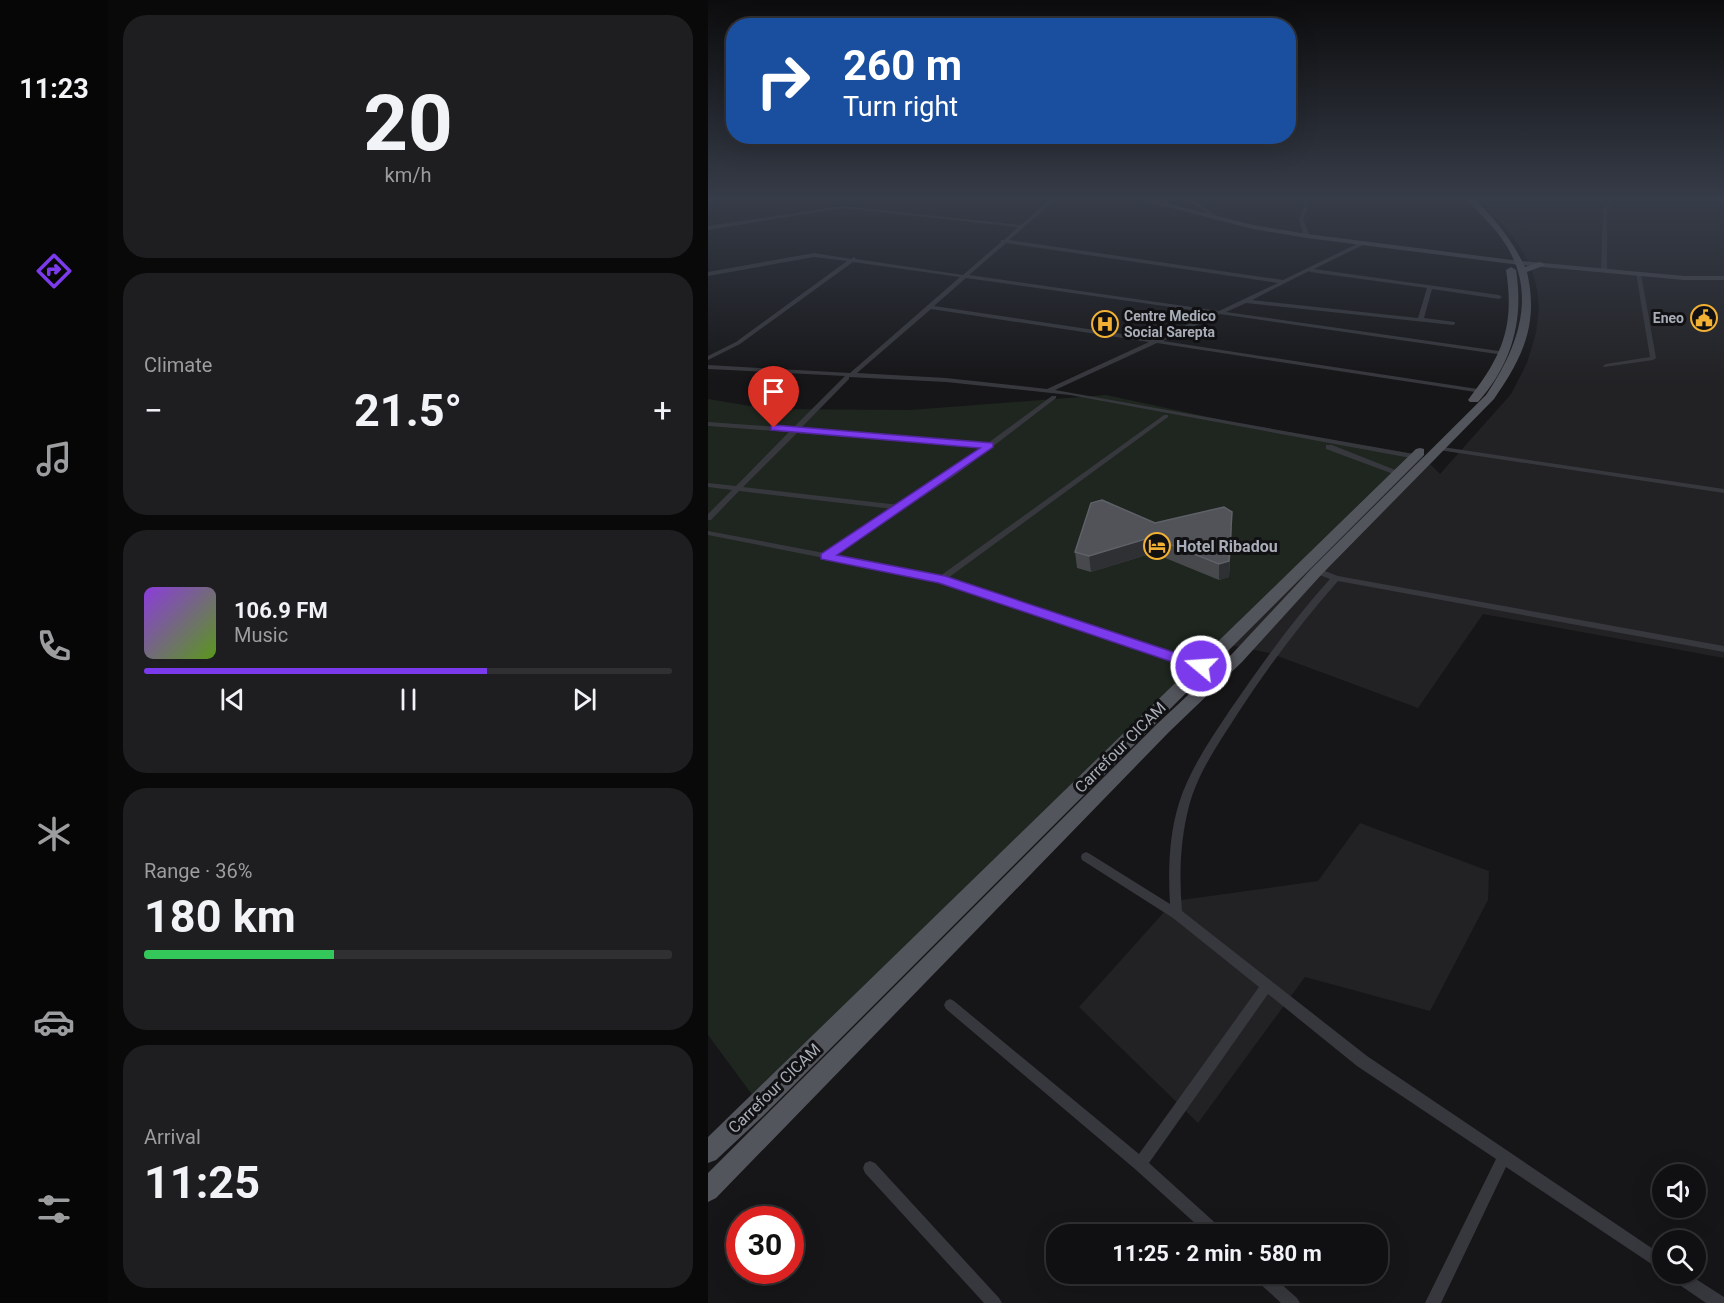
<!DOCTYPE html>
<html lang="en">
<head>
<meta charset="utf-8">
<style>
  :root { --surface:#101012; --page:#1e1e20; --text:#f1f3f6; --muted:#9c9d9f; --line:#303032; --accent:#7c3aed }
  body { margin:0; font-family:Roboto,sans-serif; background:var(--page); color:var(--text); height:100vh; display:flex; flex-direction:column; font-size:22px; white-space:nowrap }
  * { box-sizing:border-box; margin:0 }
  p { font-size:20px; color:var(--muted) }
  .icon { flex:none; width:33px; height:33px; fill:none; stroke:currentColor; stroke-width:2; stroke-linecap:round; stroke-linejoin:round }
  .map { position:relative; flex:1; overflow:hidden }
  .sheet { display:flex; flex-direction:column; gap:15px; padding:15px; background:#09090a; width:600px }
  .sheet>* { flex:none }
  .guide { position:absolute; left:18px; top:18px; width:570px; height:126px; border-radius:24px; box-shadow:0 6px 24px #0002,0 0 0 2px var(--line); background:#1a4fa0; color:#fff; overflow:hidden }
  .controls { position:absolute; left:944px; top:1164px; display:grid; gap:12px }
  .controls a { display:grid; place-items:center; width:54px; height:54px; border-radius:50%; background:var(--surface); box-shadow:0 6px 24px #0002,0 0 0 2px var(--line); font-size:30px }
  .speed { position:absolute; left:18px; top:1206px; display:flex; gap:12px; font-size:30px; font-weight:700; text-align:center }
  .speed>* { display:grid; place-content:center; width:78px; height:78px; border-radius:50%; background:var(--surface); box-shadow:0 6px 24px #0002,0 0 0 2px var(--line); line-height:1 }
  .speed .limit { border:9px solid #d22; background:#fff; color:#111 }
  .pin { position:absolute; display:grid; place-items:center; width:51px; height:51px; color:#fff; margin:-62px -26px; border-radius:50% 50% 50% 0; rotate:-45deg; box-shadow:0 0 6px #0007 }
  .pin .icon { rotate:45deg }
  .me { position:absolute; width:66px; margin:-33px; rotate:288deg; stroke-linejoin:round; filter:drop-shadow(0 0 4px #0008) }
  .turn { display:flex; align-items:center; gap:21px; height:126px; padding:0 18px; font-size:27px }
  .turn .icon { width:78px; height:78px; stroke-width:2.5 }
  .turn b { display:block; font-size:42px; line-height:51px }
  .big { font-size:45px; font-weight:700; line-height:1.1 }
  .sheet .tile { flex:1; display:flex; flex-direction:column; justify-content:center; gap:9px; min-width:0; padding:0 21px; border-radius:24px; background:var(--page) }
  .sheet .dial { align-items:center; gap:0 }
  .dial b { font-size:78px; line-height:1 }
  .song { display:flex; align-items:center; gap:18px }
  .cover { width:72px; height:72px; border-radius:9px; background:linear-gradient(135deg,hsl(270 70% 55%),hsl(90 70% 35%)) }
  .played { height:6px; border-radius:3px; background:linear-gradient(90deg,var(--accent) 65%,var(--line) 65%) }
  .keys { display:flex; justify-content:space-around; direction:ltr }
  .heat { display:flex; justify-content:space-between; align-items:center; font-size:33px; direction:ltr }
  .charge { height:9px; border-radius:4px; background:linear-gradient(90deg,#34c759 36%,var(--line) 0) }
  .trip { position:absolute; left:338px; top:1224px; width:342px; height:60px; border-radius:24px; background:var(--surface); box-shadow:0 6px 24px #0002,0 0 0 2px var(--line); font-weight:700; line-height:60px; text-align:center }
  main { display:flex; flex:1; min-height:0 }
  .tab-bar { display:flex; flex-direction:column; width:108px; justify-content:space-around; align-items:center; background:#060607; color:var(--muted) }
  .tab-bar .icon { width:42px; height:42px }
  .tab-bar .on { color:var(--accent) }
  .tab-bar b { font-size:27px; color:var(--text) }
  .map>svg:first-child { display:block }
  .built { fill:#222225 }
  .green { fill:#1e261f }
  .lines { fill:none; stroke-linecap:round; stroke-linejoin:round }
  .street { fill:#37383d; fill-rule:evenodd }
  .secondary { fill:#45474d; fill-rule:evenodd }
  .primary { fill:#53555c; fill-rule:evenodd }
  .wall { fill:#47494d }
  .shaded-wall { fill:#2f3033 }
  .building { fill:#525359; stroke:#5f6168; stroke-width:1.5 }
  .route { fill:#7c3aed; stroke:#51269a; stroke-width:1.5 }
  .labels { text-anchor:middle; stroke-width:6; stroke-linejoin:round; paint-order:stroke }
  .far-poi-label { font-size:14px; font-weight:bold; fill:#a8adb8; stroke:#111113; text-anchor:start }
  .poi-label { font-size:16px; font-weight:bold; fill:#a8adb8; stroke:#111113; text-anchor:start }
  .street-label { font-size:16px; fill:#a8adb8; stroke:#111113 }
</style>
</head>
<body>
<main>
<nav class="tab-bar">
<b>11:23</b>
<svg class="icon on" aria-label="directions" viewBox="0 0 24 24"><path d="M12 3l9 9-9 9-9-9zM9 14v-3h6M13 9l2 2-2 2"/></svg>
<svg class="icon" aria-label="music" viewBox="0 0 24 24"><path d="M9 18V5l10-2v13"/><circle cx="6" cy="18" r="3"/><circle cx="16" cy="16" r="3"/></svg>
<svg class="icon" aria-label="phone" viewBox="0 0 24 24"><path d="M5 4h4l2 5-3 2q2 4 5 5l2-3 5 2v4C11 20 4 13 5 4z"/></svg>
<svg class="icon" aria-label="climate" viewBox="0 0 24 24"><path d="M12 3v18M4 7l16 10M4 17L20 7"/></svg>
<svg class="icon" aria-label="car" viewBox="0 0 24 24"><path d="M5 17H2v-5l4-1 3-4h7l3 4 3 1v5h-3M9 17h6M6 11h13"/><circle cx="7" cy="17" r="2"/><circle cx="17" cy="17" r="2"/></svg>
<svg class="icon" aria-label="filters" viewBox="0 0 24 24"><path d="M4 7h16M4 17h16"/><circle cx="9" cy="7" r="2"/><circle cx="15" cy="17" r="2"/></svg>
</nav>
<section class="sheet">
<div class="tile dial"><b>20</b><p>km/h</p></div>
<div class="tile"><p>Climate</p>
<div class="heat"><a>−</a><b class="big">21.5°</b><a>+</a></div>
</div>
<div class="tile">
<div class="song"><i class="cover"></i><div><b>106.9 FM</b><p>Music</p></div></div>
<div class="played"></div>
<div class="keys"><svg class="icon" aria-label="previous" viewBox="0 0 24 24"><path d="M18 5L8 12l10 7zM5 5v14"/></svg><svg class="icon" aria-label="pause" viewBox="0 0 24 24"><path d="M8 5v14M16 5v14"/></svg><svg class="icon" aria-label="next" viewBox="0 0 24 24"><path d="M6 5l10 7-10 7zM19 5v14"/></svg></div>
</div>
<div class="tile"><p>Range · 36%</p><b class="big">180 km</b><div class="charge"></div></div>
<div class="tile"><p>Arrival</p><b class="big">11:25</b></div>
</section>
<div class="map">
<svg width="1016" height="1303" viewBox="0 0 1016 1303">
  <rect width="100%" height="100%" fill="#161618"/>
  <path class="built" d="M769,199H1016V658L775,614L710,708L561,653L522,645L713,455L732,474L803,394L819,363L828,333L831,307L829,289L823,266L810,244L794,223Z
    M652,823L781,871L780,900L722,1011L597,977L490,1123L371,1007L466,901L610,881Z"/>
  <path class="green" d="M398,395L552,428L713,455L54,1108L0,1035V399L61,409L203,410Z"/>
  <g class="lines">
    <path class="street" d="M343,199H348L301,240L575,280L655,241L658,243L657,244L606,269L791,295L794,297L791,299L724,289L716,318L747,322V324L745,325L538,303L518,312L798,352L799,353L796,355L512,314L455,341L776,390V392L774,393L449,343L347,390L711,455V459H708L362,395L238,382L141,377V379L92,429L280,443L344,396H348V398L249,474L125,555L232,576L456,415H460V417L240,578L496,665L498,667L496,669H490L232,581L0,535V531L116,553L185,509L31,491L3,520H0V514L24,490L0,487V483L28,486L81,432L0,426V422L85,428L137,376L0,369V365L142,373L252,277L145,262L32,344L0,360V356L28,342L139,261L106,257L0,276V272L106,253L143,259L146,257L148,259L255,275L293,242V240H296L310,227L135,208L0,230V226L135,206L313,225ZM298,243L570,283L511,311L261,275ZM601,271L602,272L719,288L710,318L544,300ZM258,278L505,313L447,339L226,306ZM223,309L441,342L339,389L238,378L149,373ZM89,433L275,447L243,470L191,505L35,487Z
      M461,199H468L454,206L450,205Z
      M477,199H483L516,220L512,221Z
      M594,199H599L601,206L595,219L602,236L599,238L596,236L591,219L597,206Z
      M900,199H905L899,210V270L896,272L893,270L895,210Z
      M928,273L933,274L948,358L945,360L896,367L895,366L898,364L942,357Z
      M618,445H624L695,473L691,475H688L618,449Z
      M728,446L1016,489V493L731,450H728Z
      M609,568L630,576L1016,646V652L630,581C593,623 560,667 530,713C511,743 490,772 481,806C472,841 471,876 474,911L659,1056L954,1255V1271L798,1167L733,1303H717L788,1159L649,1066L560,994L441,1163L514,1229L516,1234H499L427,1169L238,1009L236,1005L238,1001L242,999L246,1001L431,1154L551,987L465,918L374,860L373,857L374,854L378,852L382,854L462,904C460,870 461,835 471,803C482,769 502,740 522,710C553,665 585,620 622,579L606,573L605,571Z
      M162,1161L167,1163L291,1298L294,1303H276L157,1173L155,1168L157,1163Z
      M545,1274H562L589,1298L592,1303H573L547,1279Z
      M961,1274H980L1016,1297V1303H998L963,1279Z"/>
    <path class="secondary" d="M429,199H442L545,225L599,234L812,261L976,276H1016V280H976L812,265L599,238L545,229Z"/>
    <path class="primary" d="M758,199H767C788,220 804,240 817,267L832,262L837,265L819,272C831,324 815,357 786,399L614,574L534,662L461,732L8,1198L0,1202V1173L449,724L524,654L604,568L778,395C809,349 830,296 798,245C787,227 772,214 758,199Z
      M803,267L808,270C816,320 804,364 770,402H762L760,400C794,356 807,327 798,270Z
      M712,448L716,449V455L54,1117L8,1160L0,1163V1137L708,449Z"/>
  </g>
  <path class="wall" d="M447,523L524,528L521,577L511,580L445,553L383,572L369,568L367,552Z"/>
  <path class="shaded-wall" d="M524,512L521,577L511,580V564Z
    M444,537L445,553L383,572L381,556Z"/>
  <path class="building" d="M394,500L447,523L516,507L524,512L521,561L511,564L444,537L381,556L367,552L383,503Z"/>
  <linearGradient id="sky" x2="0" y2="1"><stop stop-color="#0c0c0d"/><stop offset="0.52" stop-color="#363c48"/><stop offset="1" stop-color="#363c48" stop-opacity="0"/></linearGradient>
  <rect width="1016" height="382" fill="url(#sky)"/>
  <path class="route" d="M66,425L285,443V447L129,555L237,576L498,663L500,666L498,670H488L231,583L113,559V554L272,448L63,430V426Z"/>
  <defs>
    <symbol id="civic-ring" viewBox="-11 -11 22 22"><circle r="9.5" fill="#111113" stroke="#f2b134" stroke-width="1.5"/><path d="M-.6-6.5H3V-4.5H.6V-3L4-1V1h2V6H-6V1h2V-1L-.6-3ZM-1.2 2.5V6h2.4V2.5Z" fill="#f2b134"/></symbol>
    <symbol id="hospital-ring" viewBox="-11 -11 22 22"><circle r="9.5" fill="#111113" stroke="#f2b134" stroke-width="1.5"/><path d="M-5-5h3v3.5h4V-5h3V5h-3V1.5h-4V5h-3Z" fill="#f2b134"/></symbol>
    <symbol id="hotel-ring" viewBox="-11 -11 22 22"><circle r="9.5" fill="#111113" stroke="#f2b134" stroke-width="1.5"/><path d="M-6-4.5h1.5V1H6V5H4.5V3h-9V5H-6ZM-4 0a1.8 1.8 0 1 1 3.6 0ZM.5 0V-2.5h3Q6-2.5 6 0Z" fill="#f2b134"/></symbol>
  </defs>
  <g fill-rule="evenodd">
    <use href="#civic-ring" x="981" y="303" width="30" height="30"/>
    <use href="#hospital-ring" x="382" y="309" width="30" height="30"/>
    <use href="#hotel-ring" x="434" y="531" width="30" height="30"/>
  </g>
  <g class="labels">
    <g class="far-poi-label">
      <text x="416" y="321">Centre Medico<tspan x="416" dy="16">Social Sarepta</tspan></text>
      <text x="976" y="323" text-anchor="end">Eneo</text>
    </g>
    <g class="poi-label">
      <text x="468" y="552">Hotel Ribadou</text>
    </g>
    <g class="street-label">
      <text transform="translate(412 747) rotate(-45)" y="6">Carrefour CICAM</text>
      <text transform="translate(66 1088) rotate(-44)" y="6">Carrefour CICAM</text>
    </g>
  </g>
</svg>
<div class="controls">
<a><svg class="icon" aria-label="sound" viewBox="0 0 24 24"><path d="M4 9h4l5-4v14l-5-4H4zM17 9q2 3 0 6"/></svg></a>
<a><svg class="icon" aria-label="search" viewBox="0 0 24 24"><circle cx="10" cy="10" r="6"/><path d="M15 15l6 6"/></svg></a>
</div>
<div class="speed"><div class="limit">30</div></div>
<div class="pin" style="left:66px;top:428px;background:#d93025"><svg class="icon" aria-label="arrive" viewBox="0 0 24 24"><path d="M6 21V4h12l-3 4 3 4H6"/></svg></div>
<svg class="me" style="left:493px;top:666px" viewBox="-20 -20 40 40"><circle r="17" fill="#7c3aed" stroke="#fff" stroke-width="3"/><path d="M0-11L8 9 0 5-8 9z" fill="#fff"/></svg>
<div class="trip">11:25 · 2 min · 580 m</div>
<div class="guide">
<div class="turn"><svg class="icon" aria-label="right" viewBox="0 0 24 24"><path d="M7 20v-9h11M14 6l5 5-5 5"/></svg><div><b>260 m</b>Turn right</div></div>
</div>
</div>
</main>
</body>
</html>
